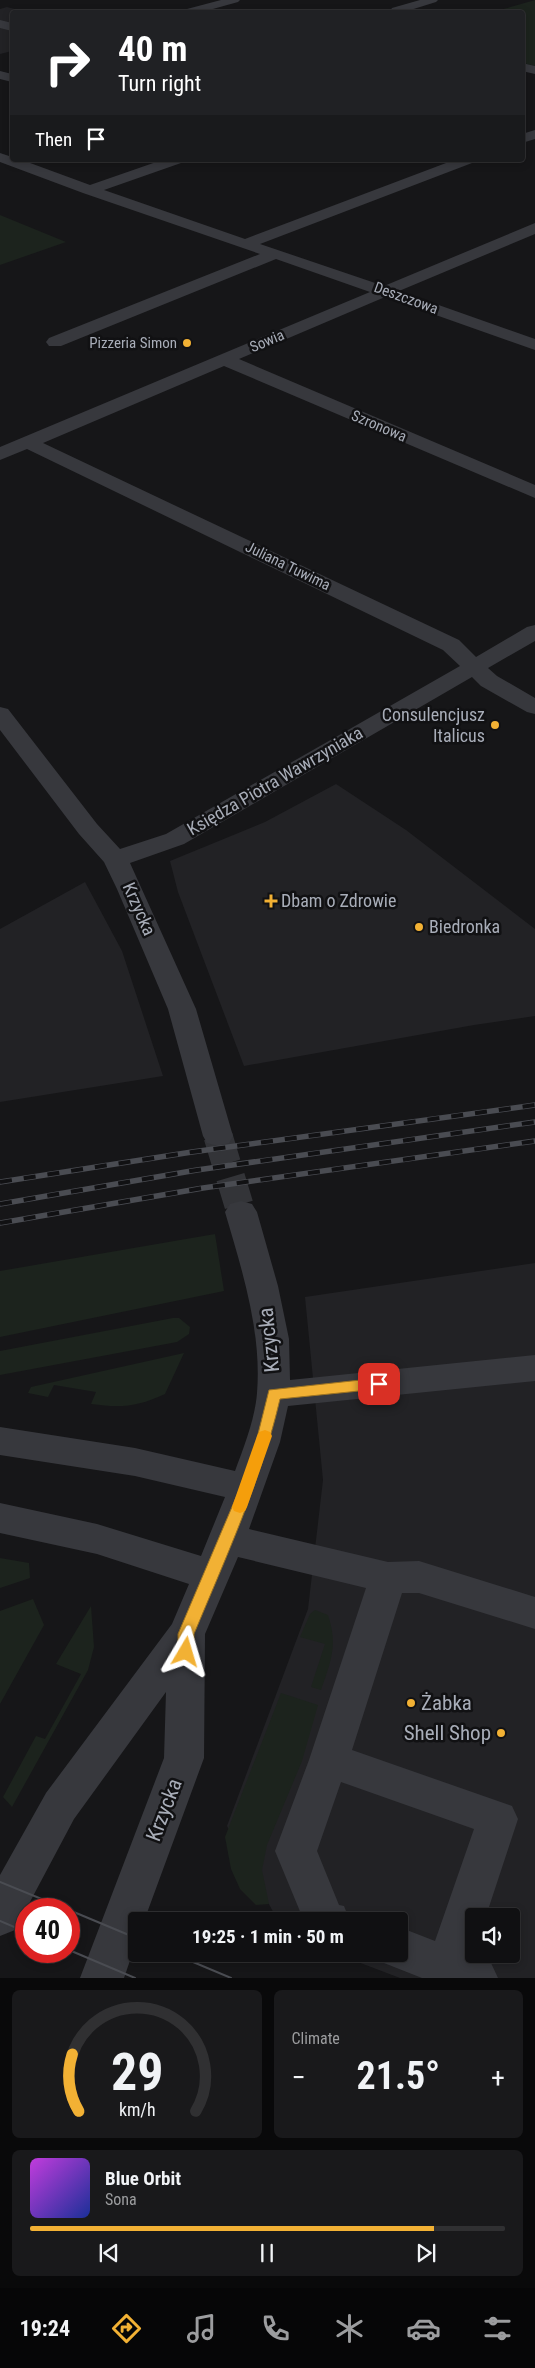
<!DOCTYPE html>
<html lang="en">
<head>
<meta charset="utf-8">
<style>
  :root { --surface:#101012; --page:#19191b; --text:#f1f3f6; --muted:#9c9d9f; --line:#303032; --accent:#f2b134 }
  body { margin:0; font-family:"Roboto Condensed",sans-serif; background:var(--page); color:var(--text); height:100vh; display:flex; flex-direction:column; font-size:19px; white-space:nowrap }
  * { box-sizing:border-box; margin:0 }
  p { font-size:16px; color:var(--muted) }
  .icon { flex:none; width:28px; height:28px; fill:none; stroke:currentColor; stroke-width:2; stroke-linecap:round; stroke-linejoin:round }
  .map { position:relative; height:1978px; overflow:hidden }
  .side { display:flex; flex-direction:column; gap:12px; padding:12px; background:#09090a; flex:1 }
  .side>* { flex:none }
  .guide { position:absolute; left:10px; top:10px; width:515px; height:152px; border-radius:5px; box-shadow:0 2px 8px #0003,0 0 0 1px var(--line); background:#202124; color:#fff; overflow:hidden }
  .tools { position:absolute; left:465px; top:1908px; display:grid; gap:10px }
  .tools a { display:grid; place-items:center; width:55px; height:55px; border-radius:5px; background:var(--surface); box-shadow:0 2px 8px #0003,0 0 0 1px var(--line); font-size:25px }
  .speed { position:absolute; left:15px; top:1898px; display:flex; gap:10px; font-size:25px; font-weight:700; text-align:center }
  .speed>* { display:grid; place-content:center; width:65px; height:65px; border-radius:50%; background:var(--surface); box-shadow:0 2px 8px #0003,0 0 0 1px var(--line); line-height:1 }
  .speed .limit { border:8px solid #d22; background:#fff; color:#111 }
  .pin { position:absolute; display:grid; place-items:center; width:42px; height:42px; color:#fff; margin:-21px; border-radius:10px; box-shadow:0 2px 8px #0006 }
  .me { position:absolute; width:55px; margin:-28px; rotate:7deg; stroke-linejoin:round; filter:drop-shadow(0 0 4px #0008) }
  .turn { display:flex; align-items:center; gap:18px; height:105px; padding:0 25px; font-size:22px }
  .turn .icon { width:65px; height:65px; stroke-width:2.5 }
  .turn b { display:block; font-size:35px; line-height:42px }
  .then { display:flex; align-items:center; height:48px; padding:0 25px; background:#0003; gap:10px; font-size:19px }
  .big { font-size:38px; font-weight:700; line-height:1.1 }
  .side .tile { flex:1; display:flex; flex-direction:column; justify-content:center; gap:8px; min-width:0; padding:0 18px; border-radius:8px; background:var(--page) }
  .side .dial { align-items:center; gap:0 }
  .dial svg { height:130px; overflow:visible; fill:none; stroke:var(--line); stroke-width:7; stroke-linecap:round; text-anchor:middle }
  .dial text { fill:var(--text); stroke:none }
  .song { display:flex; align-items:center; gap:15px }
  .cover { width:60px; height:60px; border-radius:8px; background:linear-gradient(135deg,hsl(290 70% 55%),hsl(230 70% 35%)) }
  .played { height:5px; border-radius:2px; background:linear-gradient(90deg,var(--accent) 85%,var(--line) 85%) }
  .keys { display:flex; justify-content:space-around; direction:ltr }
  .heat { display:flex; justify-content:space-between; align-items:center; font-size:28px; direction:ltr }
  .side .tiles { flex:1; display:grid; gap:12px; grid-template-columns:1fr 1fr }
  .tile:last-child { grid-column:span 2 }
  .trip { position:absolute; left:128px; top:1912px; width:280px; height:50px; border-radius:5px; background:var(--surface); box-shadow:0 2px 8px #0003,0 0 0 1px var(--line); font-weight:700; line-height:50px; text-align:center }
  .tab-bar { display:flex; height:80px; justify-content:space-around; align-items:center; background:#060607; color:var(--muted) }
  .tab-bar .icon { width:35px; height:35px }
  .tab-bar .active { color:var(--accent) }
  .tab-bar b { font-size:22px; color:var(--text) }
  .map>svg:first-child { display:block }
  .built { fill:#222225; fill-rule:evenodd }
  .green { fill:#1c231d }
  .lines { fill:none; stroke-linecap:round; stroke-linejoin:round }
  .minor-tunnel { stroke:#333438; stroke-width:29; stroke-dasharray:29 14; stroke-linecap:butt }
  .minor { fill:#37383d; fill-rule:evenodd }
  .tram { stroke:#4a4c52; stroke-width:2 }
  .rail-casing { stroke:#4a4c52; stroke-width:5.5 }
  .rail { stroke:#111113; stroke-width:4; stroke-dasharray:12; stroke-linecap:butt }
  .route { fill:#f2b134; stroke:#9d7322 }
  .slow { fill:#f59e0b }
  .poi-dot { fill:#f2b134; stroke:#111113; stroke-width:2 }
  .labels { text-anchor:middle; stroke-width:5; stroke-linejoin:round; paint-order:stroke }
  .far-street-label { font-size:15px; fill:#a8adb8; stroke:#111113 }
  .far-poi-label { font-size:15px; fill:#a8adb8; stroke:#111113; text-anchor:end }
  .poi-label { font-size:18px; fill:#a8adb8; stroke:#111113; text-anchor:start }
  .street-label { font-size:18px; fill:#a8adb8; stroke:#111113 }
  .near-street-label { font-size:21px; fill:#a8adb8; stroke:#111113 }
  .near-poi-label { font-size:21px; fill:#a8adb8; stroke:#111113; text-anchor:start }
</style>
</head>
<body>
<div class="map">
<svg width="535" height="1978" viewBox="0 0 535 1978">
  <rect width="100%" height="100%" fill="#161618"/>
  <path class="built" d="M7,7L26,12H12V51L0,54V9Z
    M336,784L406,830L535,929V1016L474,1025L244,1066L178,892L170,861L265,822Z
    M85,882L122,951L163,1076L0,1102V929Z
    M535,1263V1978H400L337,1954H399V1921H278L227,1826L308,1609L323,1480L305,1297ZM474,1916H511V1954H474Z"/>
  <path class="green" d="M535,0V66L523,63L522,12H493Z
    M0,215L66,242L0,265Z
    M215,1234L224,1291L0,1337V1271Z
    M173,1318H179L190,1327L189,1334L177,1342L0,1375V1351Z
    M184,1353L165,1394C137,1407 121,1408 91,1404L96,1392L54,1385L48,1397L28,1393L31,1387Z
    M0,1558L29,1563L30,1578L0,1588Z
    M33,1599L44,1625L0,1704V1611Z
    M91,1606L94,1647L88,1670L12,1807L3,1797L36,1736L45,1739L81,1674L56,1664Z
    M315,1610L328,1615C338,1645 331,1661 321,1690L311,1687L325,1644L300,1637L310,1614Z
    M281,1693L318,1705L302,1761L267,1845L262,1870L269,1904L256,1905L240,1889L231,1869L225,1837Z"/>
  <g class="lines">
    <path class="minor-tunnel" d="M218,1136L241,1212"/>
    <path class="minor" d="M221,0H240L238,2L202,12H185L187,9Z
      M420,0H438L436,2L404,12L390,11L392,8Z
      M0,20L12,23V31L0,28Z
      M522,63L535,66V74L522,71Z
      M0,71L12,74V82L0,79Z
      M535,130V139L522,143V134Z
      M0,153L12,157V160H22L90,185L162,160H183L181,163L104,190L245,239L454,160H474L472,163L260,244L384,286L535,223V234L399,291L535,339V350L385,297L239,359L535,485V498L224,366L43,443L459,640L476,657L527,627L535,625V641L488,668L497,676L535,698V714L527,712L481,686L472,677L184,844L130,863L196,1009L233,1136L229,1143L218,1146L207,1143L203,1136L168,1009L117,889L104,862L79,834L0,730V707L8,709L97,824L120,849L166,834L460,666L443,650L27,449L0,460V447L370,292L276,259L61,346H49L46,342L49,338L260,254L83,193L0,162Z
      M241,1201L252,1204L257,1212L278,1286L289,1339L290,1380L535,1355V1381L288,1406L280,1442L249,1529L388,1562L419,1561L535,1597V1629L419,1593H402L352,1750L512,1806L518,1819L486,1916H474L473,1955L491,1963L498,1978H422L384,1963L380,1954H399V1927L435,1941L474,1829L341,1782L317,1851L339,1905L344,1906L350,1921H304L275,1851L309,1760L366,1588L238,1557L205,1634L204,1758L144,1921H136V1943L124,1978H80L164,1758L166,1692L74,1819L15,1930L0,1936V1875L46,1793L172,1624L189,1584L97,1554L0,1533V1503L97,1524L201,1556L225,1497L135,1476L0,1455V1427L135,1448L235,1471C244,1447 255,1419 257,1393C262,1332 242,1270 225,1212L230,1204Z"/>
    <path class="tram" d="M0,1882L66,1909
      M69,1910L136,1938
      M0,1921L26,1932
      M69,1950L135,1978
      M174,1954L231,1978"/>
    <defs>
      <path id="rail" d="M0,1182L192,1152L535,1105
        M0,1204L197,1170L535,1122
        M0,1223L203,1188L535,1141"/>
    </defs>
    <use href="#rail" class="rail-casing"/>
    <use href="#rail" class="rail"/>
  </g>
  <path class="route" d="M379,1378L384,1380L386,1384L384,1388L379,1389L280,1399C261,1481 226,1557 194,1634V1652L191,1657L186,1659L180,1657L178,1652V1634L240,1488L256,1442L269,1390Z"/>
  <path class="slow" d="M265,1430L270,1432L272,1436L247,1507L245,1511L240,1513L234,1511L232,1507L257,1436L259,1432Z"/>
  <g class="poi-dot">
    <circle cx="187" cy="343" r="5"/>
    <circle cx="495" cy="725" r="5"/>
    <path d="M268.5 893.5h5v5h5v5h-5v5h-5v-5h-5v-5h5z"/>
    <circle cx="419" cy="927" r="5"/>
    <circle cx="411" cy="1703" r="5"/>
    <circle cx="501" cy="1733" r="5"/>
  </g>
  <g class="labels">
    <g class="far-street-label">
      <text transform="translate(406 298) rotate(20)" y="5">Deszczowa</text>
      <text transform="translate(267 341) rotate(-23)" y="5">Sowia</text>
      <text transform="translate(379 426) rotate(23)" y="5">Szronowa</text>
      <text transform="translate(288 566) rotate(26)" y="5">Juliana Tuwima</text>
    </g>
    <g class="far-poi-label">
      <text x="177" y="348">Pizzeria Simon</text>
    </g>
    <g class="poi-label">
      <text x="485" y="721" text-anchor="end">Consulencjusz<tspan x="485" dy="21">Italicus</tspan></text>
      <text x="281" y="907">Dbam o Zdrowie</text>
      <text x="429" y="933">Biedronka</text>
    </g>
    <g class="street-label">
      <text transform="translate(275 781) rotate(-30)" y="6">Księdza Piotra Wawrzyniaka</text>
      <text transform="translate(139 909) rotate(66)" y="6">Krzycka</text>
    </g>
    <g class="near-street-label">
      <text transform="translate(269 1340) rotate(-96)" y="7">Krzycka</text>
      <text transform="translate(164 1810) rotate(-69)" y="7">Krzycka</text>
    </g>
    <g class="near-poi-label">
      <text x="421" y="1710">Żabka</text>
      <text x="491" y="1740" text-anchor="end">Shell Shop</text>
    </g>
  </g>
</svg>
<div class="tools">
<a><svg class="icon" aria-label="sound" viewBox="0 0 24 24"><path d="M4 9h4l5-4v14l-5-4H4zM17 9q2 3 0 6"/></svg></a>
</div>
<div class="speed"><div class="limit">40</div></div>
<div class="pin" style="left:379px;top:1384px;background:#d93025"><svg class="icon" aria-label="arrive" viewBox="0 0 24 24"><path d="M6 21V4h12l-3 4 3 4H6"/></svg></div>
<svg class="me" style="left:186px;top:1652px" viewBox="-20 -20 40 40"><path d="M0-17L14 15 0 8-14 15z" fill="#f2b134" stroke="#fff" stroke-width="4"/></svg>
<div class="trip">19:25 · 1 min · 50 m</div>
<div class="guide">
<div class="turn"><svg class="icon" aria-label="right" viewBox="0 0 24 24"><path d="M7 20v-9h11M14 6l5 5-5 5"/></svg><div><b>40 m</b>Turn right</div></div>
<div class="then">Then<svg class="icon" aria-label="arrive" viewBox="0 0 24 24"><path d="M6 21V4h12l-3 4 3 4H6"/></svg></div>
</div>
</div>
<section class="side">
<div class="tiles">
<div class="tile dial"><svg viewBox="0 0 100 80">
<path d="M14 69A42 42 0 1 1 86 69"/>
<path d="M14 69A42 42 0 0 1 10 34" stroke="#f2b134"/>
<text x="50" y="56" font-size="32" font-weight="700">29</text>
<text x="50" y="72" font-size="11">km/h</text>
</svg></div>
<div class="tile"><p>Climate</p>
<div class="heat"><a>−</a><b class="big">21.5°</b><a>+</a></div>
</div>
<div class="tile">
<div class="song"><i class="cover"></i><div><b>Blue Orbit</b><p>Sona</p></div></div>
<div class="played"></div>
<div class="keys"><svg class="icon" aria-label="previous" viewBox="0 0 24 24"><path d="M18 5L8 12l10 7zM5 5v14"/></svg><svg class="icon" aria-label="pause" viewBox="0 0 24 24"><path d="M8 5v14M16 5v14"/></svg><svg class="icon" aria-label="next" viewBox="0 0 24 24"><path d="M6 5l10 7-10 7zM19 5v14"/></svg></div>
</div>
</div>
</section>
<nav class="tab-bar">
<b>19:24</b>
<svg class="icon active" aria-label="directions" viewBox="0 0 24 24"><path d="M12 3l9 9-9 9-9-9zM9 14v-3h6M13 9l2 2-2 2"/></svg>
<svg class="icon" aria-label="music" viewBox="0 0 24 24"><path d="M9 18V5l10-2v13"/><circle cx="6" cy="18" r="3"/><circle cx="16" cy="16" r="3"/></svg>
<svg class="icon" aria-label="phone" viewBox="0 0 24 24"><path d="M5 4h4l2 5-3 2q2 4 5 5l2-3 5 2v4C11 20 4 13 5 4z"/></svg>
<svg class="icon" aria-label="climate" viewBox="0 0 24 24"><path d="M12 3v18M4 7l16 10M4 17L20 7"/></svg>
<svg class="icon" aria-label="car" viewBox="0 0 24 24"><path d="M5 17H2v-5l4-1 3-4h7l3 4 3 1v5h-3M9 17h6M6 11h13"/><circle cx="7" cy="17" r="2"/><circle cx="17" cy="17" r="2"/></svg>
<svg class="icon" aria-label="filters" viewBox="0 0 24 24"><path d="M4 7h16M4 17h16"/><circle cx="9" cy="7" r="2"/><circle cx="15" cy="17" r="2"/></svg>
</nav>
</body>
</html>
